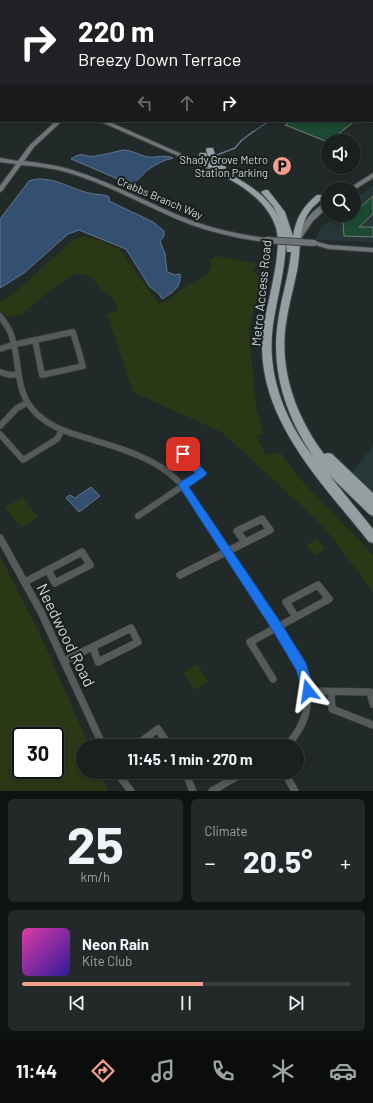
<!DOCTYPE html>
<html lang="en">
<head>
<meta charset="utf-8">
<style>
  :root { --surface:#1a201f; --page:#232828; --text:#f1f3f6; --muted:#9fa3a4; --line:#383e3d; --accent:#f49d8c }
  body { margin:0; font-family:Barlow,sans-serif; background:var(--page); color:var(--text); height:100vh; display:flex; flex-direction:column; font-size:15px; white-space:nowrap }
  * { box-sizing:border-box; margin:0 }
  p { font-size:13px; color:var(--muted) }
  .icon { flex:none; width:22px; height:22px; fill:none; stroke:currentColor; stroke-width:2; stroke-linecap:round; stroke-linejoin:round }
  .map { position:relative; height:791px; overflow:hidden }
  .panel { display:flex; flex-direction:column; gap:8px; padding:8px; background:#0e1211; flex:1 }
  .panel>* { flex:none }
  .banner { position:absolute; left:0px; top:0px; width:373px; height:122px; box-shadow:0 2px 6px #0003,0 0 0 1px var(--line); background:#202124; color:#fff; overflow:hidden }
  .tools { position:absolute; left:321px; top:134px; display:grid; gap:8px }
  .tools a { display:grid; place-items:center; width:40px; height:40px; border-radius:50%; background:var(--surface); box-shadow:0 2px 6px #0003,0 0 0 1px var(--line); font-size:20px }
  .speed { position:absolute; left:12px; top:727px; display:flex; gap:8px; font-size:20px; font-weight:700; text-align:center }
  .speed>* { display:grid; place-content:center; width:52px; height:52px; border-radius:50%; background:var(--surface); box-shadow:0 2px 6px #0003,0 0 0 1px var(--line); line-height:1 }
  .speed .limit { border:2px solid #111; border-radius:6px; background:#fff; color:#111 }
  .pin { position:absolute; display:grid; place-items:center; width:34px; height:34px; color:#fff; margin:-17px; border-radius:8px; box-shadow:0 2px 6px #0006 }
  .me { position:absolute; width:44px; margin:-22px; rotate:345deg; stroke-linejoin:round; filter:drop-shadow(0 0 3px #0008) }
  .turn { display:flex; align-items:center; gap:14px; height:84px; padding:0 12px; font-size:18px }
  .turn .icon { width:52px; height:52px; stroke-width:2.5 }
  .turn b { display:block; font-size:28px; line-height:34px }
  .lanes { display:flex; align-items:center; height:38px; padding:0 12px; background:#0003; justify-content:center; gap:20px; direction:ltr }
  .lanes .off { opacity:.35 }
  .big { font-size:30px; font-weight:700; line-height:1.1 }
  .panel .tile { flex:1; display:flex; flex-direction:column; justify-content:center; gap:6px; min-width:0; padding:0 14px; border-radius:6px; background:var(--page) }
  .panel .dial { align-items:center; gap:0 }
  .dial b { font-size:52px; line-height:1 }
  .song { display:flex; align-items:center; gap:12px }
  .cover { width:48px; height:48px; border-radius:6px; background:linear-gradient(135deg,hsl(320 70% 55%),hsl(250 70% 35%)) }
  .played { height:4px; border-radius:2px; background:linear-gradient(90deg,var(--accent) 55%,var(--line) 55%) }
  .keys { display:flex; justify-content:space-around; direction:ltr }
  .heat { display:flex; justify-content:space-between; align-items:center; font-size:22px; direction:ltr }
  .panel .tiles { flex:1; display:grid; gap:8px; grid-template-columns:1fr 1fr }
  .tile:last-child { grid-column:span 2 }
  .trip { position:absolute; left:76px; top:739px; width:228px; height:40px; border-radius:20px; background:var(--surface); box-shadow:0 2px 6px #0003,0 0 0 1px var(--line); font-weight:700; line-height:40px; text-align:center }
  .tab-bar { display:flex; height:64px; justify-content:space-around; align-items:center; background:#0a0d0c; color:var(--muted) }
  .tab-bar .icon { width:28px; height:28px }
  .tab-bar .selected { color:var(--accent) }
  .tab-bar b { font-size:18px; color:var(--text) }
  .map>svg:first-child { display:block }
  .built { fill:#273636 }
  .green { fill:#2b3815; fill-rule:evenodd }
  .water { fill:#335071; stroke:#61778e }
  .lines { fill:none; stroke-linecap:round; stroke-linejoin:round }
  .stream-far1 { stroke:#61778e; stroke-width:1 }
  .stream { stroke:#61778e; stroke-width:1.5 }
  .building { fill:#1c4b33; stroke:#757c78 }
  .street-far2-casing { stroke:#3d4544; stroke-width:4.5 }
  .street-far1-casing { stroke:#3d4544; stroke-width:7 }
  .street-casing { stroke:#3d4544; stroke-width:8 }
  .secondary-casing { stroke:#3d4544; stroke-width:2 }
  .highway-casing { stroke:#3d4544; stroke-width:2 }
  .street-far2 { stroke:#565a5b; stroke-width:3.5 }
  .street-far1 { stroke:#565a5b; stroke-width:5.5 }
  .street { stroke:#565a5b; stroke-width:7 }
  .secondary { fill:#707577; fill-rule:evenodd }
  .highway { fill:#959ea1; fill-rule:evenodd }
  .rail-casing { stroke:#999e9e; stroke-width:2 }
  .rail { stroke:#18201f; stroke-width:1; stroke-dasharray:3.5; stroke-linecap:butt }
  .secondary-bridge-casing { stroke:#3d4544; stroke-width:8; stroke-linecap:butt }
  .secondary-bridge { stroke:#707577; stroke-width:6 }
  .route { fill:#1a73e8; stroke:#114b97 }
  .labels { text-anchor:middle; stroke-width:4; stroke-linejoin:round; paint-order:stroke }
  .far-poi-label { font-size:11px; fill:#cdd2d2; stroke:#18201f; text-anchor:end }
  .far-street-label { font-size:11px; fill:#cdd2d2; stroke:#18201f }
  .street-label { font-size:13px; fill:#cdd2d2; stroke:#18201f }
  .near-street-label { font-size:16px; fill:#cdd2d2; stroke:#18201f }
</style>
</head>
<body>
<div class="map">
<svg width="373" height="791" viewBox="0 0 373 791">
  <rect width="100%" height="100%" fill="#222a29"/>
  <path class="built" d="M373,185V242L315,240L321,227L337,215H354V201Z
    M373,446V491L352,472Z"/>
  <path class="green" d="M85,237L96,239L119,249L159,304C170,300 178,292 188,285C199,279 204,279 212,267L210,260L216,256L260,264L252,268L261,282L249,328L256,409L264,434L257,436L266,455L280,452C305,491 343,520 373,555V592L324,527L223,433L133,392L107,314L115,312L118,308L112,297L102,291L94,280L87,275L77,274L73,275L52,289L22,314L8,317L0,310V302L19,289L72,241L78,238Z
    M22,497L38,517L22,528L5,508Z
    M317,539L325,549L315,555L306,545Z
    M0,556L39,632L89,746H83V772H100L108,791H0ZM21,736H55V770H21Z
    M197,664L208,681L195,690L183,673Z"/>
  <path class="water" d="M123,150C132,150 139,155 148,157C157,158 164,154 173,158C164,160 156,164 149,169C139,176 132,193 118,179L71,159C84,150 83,158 95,156C104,155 114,152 123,150Z
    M37,179C59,178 73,191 94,194C100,195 103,194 109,197V201L153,222L164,231V236L160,241L165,254L167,272L175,275L180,274C182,287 172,293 162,299L159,294L150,287L126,249L79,230L68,234L24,273L0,288V219L29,181Z
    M91,487L100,496L79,512L66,498L70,495L75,498Z"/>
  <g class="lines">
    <path class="stream-far1" d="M253,132L269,121"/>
    <path class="stream" d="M217,155L235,148L242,140L254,131"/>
  </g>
  <path class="building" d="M291,121H355L328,142L285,125Z
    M373,196V214L359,227H373V237L344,236L343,223L351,215H354V213Z"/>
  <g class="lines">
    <defs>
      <path id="street-far2" d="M268,0L276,1"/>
      <path id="street-far1" d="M0,316C5,323 10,329 12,337C21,365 14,394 38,415C54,429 70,433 90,439C120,448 155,458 177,480C188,490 196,504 204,516
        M0,349L12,345L73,332L83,366L42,375L35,340
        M0,372L10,375L18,374
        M0,426L17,408L27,403
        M0,434L23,460L57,439L62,430
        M138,516L202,473L183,455"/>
      <path id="street" d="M204,515C228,552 253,588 276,626C288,645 304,665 307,688C310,711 302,730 286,746
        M0,538L41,612L103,746
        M180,575L270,530L262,519L237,531L245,542
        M25,582L82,552L90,565L55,583L48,570
        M318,585L329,599L296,617L286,602Z
        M64,661L131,628L138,642L98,662L93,647
        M273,679L250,642L296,617
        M309,691L370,692L373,704
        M331,692L332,709L373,725
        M135,746L158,729L169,746
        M116,772L131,791
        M185,772L193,791
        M284,772L295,791
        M212,791L245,772"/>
      <path id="secondary" d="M372,102H373V106H372Z
        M56,121H62L34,147L24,161C40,163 56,165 72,170C114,183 153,206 195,222C218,230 242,235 266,238L269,240L266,242C240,239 214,233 189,224C148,208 109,184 66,172C52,168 36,166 21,165L2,191L0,192V186L16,164L0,162V158L18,161L30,145Z
        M99,121H107L222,172L219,174L217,173Z
        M373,173V178L354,190L348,189Z
        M328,202V207L313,221L300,240H296L295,239C302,225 312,208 328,202Z
        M314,241L329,245L373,248V252L329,249L312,244V242Z"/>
      <path id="highway" d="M207,148H213L216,158L226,167L225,169H220C245,182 266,193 280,219L273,206L261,192L265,190H268L285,212L293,236C296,218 303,206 317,195H323L324,197C319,202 313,206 309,212C298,228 301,253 297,271C293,291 287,311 285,332C281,376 298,419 324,454L328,453L332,454L373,493V516L369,514L330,476L373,529V543L369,542C320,480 253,415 263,329C267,303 283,251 276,228C269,205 249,190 229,179C217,173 206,168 199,155L200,153H206L211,162L219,168L210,161L206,150ZM286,243L287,252H291C289,276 281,298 278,321C270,371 287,420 316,460C285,422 266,374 273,325C277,298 285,271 286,243Z"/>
    </defs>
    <use href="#street-far2" class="street-far2-casing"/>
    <use href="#street-far1" class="street-far1-casing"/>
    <use href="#street" class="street-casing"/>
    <use href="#secondary" class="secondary-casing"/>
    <use href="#highway" class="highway-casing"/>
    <use href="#street-far2" class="street-far2"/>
    <use href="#street-far1" class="street-far1"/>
    <use href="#street" class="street"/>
    <use href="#secondary" class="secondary"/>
    <use href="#highway" class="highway"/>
    <defs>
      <path id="rail" d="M104,0L107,1
        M122,0L125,1"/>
    </defs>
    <use href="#rail" class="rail-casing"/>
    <use href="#rail" class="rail"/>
    <defs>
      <path id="secondary-bridge" d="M266,240L314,243"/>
    </defs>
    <use href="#secondary-bridge" class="secondary-bridge-casing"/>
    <use href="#secondary-bridge" class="secondary-bridge"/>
  </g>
  <path class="route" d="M183,451L187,452L207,473L205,476L189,487L281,623L306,663L315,691L313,695L308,697L304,695L296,670L273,631L180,488L178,485L180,482L195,473L180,457L178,454L180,452Z"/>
  <defs>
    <symbol id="parking-disc" viewBox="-11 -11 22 22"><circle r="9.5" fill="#f49d8c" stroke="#18201f"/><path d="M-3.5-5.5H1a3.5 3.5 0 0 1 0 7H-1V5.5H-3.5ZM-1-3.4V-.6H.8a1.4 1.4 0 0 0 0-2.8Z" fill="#111"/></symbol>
  </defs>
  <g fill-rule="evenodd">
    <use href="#parking-disc" x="271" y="155" width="22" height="22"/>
  </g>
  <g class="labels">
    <g class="far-poi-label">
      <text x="268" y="164">Shady Grove Metro<tspan x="268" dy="13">Station Parking</tspan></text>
    </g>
    <g class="far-street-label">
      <text transform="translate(160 198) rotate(23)" y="4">Crabbs Branch Way</text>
    </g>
    <g class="street-label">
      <text transform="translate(261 293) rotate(-84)" y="5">Metro Access Road</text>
    </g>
    <g class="near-street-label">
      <text transform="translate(66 635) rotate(64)" y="6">Needwood Road</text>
    </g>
  </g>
</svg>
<div class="tools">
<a><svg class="icon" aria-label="sound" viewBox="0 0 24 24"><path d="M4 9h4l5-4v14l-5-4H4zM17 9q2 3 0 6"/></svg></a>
<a><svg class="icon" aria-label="search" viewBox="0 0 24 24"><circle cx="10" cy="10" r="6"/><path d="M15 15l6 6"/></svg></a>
</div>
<div class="speed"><div class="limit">30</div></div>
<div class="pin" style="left:183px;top:454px;background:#d93025"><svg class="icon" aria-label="arrive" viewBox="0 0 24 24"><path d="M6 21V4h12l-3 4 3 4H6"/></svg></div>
<svg class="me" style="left:308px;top:691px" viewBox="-20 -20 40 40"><path d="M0-17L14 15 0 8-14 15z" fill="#1a73e8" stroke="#fff" stroke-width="4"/></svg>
<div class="trip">11:45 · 1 min · 270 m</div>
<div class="banner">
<div class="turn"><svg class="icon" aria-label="right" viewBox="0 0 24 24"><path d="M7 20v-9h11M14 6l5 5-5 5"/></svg><div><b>220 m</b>Breezy Down Terrace</div></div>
<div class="lanes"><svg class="icon off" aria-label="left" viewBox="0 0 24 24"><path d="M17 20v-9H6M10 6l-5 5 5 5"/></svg><svg class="icon off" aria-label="ahead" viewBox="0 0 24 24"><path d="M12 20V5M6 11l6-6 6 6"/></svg><svg class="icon" aria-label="right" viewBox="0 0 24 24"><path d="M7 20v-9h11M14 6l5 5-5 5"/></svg></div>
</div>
</div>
<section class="panel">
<div class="tiles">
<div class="tile dial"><b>25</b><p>km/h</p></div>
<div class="tile"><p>Climate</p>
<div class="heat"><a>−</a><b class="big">20.5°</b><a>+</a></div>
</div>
<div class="tile">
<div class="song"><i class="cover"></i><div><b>Neon Rain</b><p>Kite Club</p></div></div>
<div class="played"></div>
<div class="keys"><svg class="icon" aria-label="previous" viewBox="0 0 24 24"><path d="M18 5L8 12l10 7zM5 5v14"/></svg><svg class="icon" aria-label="pause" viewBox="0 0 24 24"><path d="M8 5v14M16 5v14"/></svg><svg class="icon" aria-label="next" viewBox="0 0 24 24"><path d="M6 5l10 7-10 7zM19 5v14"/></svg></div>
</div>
</div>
</section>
<nav class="tab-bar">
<b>11:44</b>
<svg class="icon selected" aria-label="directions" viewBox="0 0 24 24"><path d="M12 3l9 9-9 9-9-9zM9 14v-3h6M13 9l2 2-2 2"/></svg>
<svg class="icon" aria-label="music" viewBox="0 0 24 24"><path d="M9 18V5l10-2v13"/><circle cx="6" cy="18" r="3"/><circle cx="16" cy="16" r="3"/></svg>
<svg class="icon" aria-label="phone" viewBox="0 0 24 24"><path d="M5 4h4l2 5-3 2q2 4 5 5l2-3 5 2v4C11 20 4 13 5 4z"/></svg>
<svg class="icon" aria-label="climate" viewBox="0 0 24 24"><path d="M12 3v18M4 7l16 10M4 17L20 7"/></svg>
<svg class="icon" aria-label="car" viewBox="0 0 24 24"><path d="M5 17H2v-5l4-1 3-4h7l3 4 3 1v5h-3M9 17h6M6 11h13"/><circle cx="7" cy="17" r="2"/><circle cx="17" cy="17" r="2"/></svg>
</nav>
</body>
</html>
